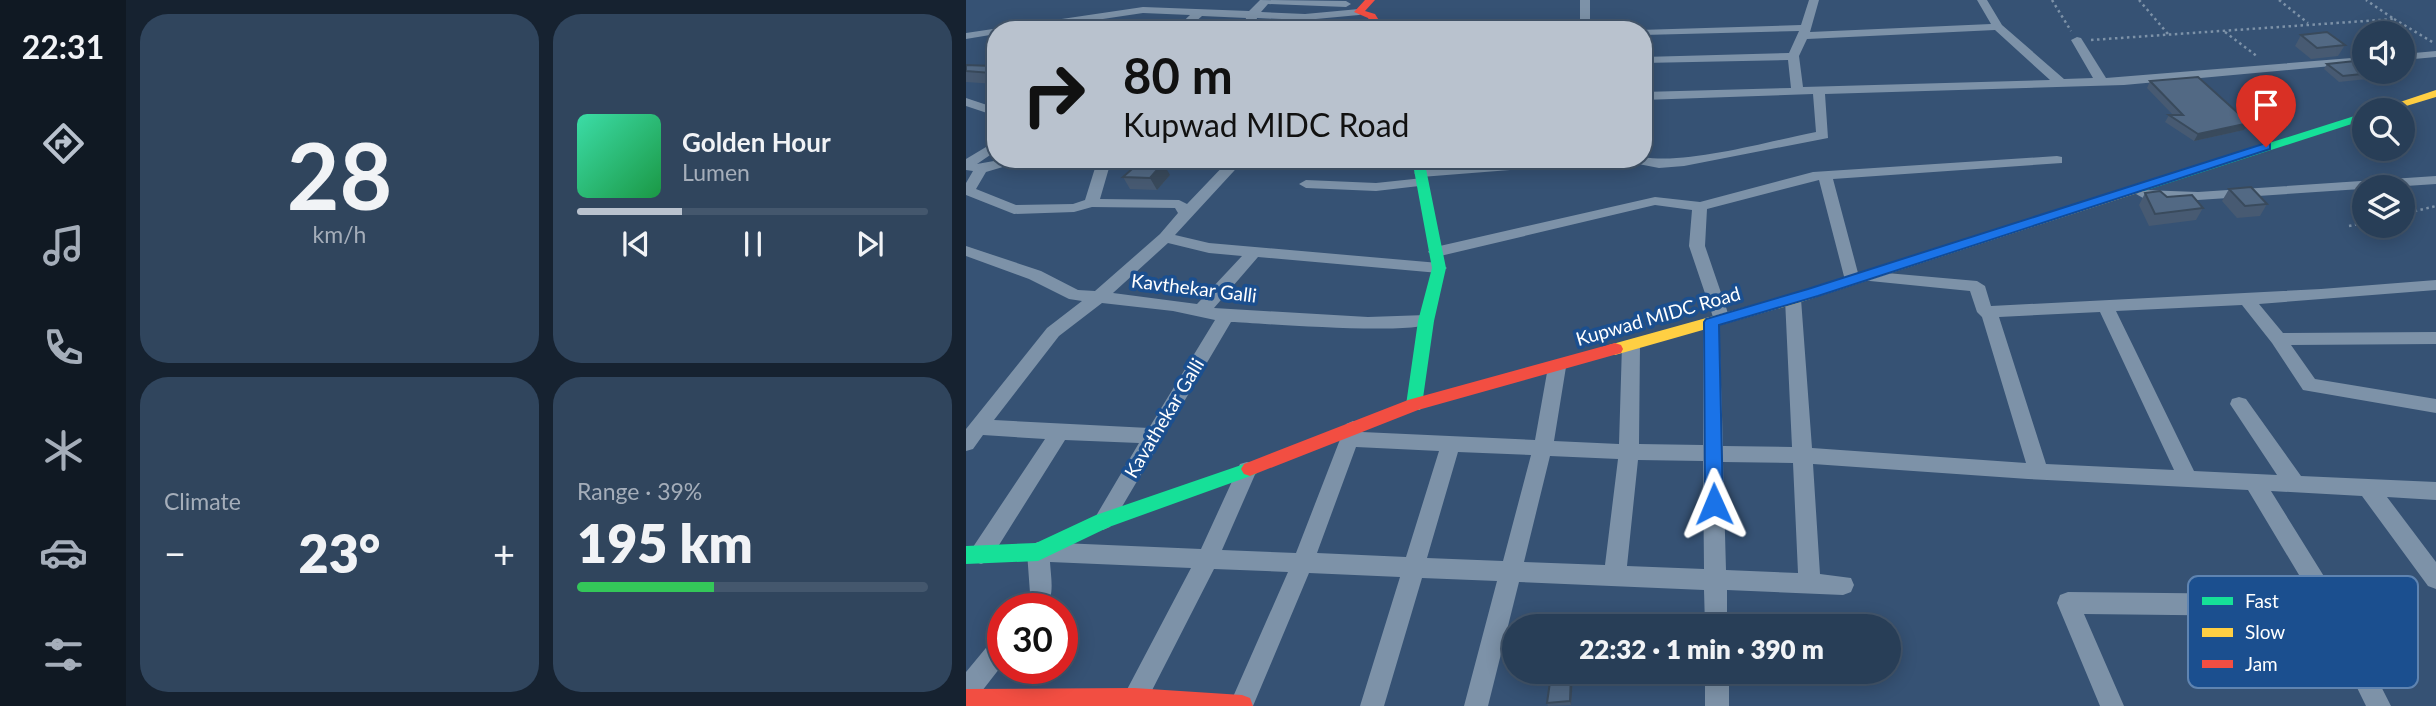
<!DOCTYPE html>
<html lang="en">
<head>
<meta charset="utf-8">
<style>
  :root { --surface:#283e57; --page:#30455d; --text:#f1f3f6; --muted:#a5aeba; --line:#44576d; --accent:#b9c2ce }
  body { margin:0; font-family:Lato,sans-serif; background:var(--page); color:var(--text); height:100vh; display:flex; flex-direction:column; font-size:26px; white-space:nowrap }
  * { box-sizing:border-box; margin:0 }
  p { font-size:23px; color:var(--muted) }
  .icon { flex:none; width:38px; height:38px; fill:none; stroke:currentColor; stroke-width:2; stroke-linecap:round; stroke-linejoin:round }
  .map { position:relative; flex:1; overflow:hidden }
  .sheet { display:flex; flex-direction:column; gap:14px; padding:14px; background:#162230; width:840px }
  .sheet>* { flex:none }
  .guide { position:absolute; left:21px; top:21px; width:665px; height:147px; border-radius:28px; box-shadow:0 4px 18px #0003,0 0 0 2px var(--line); background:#b9c2ce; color:#111; overflow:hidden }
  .tools { position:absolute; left:1386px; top:21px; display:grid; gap:14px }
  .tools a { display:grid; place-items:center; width:63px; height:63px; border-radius:50%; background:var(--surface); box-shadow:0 4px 18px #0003,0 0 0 2px var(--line); font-size:35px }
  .speed { position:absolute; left:21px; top:593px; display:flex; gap:14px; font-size:35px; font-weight:700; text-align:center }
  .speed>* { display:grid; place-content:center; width:91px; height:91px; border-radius:50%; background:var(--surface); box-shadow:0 4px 18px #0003,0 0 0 2px var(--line); line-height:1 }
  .speed .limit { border:10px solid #d22; background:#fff; color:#111 }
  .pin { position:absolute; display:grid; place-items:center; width:60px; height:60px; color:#fff; margin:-72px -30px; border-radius:50% 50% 50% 0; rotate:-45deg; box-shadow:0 0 7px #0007 }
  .pin .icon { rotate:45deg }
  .me { position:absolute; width:77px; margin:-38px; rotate:359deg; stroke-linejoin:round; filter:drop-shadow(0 0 5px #0008) }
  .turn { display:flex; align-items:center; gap:24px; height:147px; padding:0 21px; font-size:32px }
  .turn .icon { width:91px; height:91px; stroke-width:2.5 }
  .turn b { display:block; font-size:49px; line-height:60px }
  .big { font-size:52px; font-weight:800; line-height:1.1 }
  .sheet .card { flex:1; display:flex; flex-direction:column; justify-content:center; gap:10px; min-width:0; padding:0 24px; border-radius:28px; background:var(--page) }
  .sheet .dial { align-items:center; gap:0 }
  .dial b { font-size:91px; line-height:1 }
  .song { display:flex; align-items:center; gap:21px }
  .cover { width:84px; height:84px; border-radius:10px; background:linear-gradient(135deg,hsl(160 70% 55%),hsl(140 70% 35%)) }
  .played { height:7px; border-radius:4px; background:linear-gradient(90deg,var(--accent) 30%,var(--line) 30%) }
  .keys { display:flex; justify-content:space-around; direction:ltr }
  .heat { display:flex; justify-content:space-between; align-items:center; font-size:38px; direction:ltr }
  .charge { height:10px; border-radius:5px; background:linear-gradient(90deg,#34c759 39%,var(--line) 0) }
  .sheet .tiles { flex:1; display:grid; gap:14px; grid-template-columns:repeat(2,1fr) }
  .trip { position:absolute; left:536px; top:614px; width:399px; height:70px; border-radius:35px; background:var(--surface); box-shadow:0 4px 18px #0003,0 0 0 2px var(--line); font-weight:800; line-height:70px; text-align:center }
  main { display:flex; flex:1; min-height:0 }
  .tabs { display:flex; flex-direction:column; width:126px; justify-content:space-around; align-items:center; background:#101923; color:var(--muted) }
  .tabs .icon { width:49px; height:49px }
  .tabs .active { color:var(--accent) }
  .tabs b { font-size:32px; color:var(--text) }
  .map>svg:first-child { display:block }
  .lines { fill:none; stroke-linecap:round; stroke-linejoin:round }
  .path { stroke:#7d92a8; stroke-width:2.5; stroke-dasharray:2.5 3.5; stroke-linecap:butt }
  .street { fill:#7d92a8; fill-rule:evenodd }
  .fast { fill:#16e098; fill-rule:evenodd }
  .slow { fill:#ffcf43; fill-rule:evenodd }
  .jam { fill:#f24e42; fill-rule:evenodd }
  .wall { fill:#475a72 }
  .shaded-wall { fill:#394a5c }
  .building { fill:#526984; stroke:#394a5c; stroke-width:2 }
  .route { fill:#1a73e8; stroke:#114b97; stroke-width:2 }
  .labels { text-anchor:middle; stroke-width:7; stroke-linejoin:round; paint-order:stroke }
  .street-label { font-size:19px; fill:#fff; stroke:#1b4f8f }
  .key { fill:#1b4f8f; stroke:#5f84b1; stroke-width:2 }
  .key-label { font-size:19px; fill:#fff }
</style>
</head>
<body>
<main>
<nav class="tabs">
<b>22:31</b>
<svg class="icon active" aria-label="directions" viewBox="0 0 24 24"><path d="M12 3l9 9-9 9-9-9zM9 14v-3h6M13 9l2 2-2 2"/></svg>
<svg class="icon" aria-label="music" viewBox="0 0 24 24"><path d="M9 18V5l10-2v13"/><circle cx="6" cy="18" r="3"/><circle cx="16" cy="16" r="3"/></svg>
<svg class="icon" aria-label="phone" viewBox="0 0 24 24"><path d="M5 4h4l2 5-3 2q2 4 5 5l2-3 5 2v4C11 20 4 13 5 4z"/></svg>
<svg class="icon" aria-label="climate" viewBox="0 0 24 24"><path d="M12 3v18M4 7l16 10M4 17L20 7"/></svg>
<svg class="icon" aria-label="car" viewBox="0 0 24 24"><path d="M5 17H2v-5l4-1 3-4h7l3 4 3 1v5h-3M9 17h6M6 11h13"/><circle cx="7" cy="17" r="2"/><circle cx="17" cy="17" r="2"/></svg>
<svg class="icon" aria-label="filters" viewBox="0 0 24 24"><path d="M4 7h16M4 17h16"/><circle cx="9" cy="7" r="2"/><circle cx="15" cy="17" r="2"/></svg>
</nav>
<section class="sheet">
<div class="tiles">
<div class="card dial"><b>28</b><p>km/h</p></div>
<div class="card">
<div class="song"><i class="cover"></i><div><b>Golden Hour</b><p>Lumen</p></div></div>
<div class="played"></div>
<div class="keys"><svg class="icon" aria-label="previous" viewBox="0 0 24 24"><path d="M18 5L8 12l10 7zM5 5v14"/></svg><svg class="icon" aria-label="pause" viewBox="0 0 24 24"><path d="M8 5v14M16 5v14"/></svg><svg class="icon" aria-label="next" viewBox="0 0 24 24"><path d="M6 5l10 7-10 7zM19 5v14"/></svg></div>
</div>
<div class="card"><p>Climate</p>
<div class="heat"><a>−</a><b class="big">23°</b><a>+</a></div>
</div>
<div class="card"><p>Range · 39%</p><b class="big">195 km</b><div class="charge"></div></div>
</div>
</section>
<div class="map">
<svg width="1470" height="706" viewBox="0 0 1470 706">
  <rect width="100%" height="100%" fill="#365274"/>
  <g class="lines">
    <path class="path" d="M1086,0L1105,31
      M1173,0L1202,34
      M1313,0L1342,23
      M1428,19L1468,43
      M1259,32L1292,57
      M1125,40L1428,19L1400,0
      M1437,214L1470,206
      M1383,226L1398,223"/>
    <path class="street" d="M294,0L380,1L385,4L380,7L302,4L295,12L339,14L393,9L398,12L393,15L339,20L291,18L288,30H277L280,18L236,16L220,30H208L224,15L177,13L63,30H30V34L0,39V33L177,7L283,11Z
      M614,0H624V30H614Z
      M843,0H853L844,32L1025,24L1011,0H1021L1036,25L1098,79L1127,78L1105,40L1111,37L1115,38L1140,78L1398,57V63L1158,85L859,94L862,138L718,166L693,168L662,162L660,159H677V157C721,165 804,141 850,132L847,94L677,100V92L825,88L822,60L677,63V57L823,53L833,31L677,35V30H673L835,25ZM1029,30L1084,80L837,87L833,56L841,39Z
      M1470,51V57L1437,60V54Z
      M30,61V70L24,74L0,73V65L18,68Z
      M0,98L30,108V116L0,106Z
      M30,141V151L11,164L39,159H64L20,172L10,189L50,205L107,204L119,200L129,168L136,159H150L143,168L134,199L213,200L221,204L264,159H279L209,235L243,243L473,263L481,268L473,273L292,257L248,308L402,317L460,315L468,321C458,337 293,323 265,322L144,527L137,530L130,527L127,521L173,443L99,440L23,561L15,564L7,561L4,554L7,547L79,439L17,435L7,449L0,451V429L81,328L116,301L103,299L63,279L0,256V246L75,271L112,290L129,291L194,234L212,213L209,208L126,207L108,212L48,214L0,195V183L7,171L0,170V159ZM202,243L243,253L276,256L231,304L147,293ZM136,303L207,311L249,320L183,428L28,420L93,336Z
      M1091,156L1096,157V163L867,179L892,273L898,271L1011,281L1019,286L1025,306L1355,289L1470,280V290L1293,304L1317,333L1470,332V344L1325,345L1349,379L1470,399V413L1337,390L1306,343L1276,305L1150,311L1228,471L1311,475L1264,404L1266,399L1273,397L1280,399L1335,476L1470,482V500L1421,497L1470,562V589L1462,586L1396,496L1305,491L1364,586L1425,706H1400L1348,600L1282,490L1062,479L847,464L854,574L885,578L888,585L885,592L877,595L761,590V626H739L738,590L553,582L522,706H498L531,581L456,578L418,706H394L434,577L343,573L287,706H263L322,572L248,569L178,706H159L156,699L225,568L84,562C85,579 89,595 79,609H54L64,593L61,552L64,545L72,542L235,549L274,464L281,462L288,464L291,470L256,550L330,553L380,424L387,421L394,424L396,432L569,440L582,367L585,362H597L600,367L588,441L653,444L656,345L659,341H671L674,345L673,444L737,445V322L739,318L747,317L723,246L726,210L689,205L470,257L462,252L465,248L689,197L734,202L847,172ZM853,180L880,284L886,285L894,280L1004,291L1011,312L1016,317L1060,463L846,448L835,299L827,293L819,299L826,447L757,446L753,324L762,323L764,319L739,246L741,209ZM1134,312L1208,470L1080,464L1033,317ZM390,447L473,451L440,557L351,553ZM492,452L565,455L537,561L461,558ZM584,456L652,459L639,565L558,562ZM672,460L737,461L738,569L661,566ZM757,462L827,463L832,573L760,570Z
      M579,159H642L635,163L455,177L448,173L455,169Z
      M1470,176V184L1232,200L1177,198L1170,194L1177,190L1232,192Z
      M457,178L462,179V185L410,191L340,188L333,184L340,180L410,183Z
      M1102,592L1296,594L1304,597L1307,605L1304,613L1296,616L1118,614L1158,706H1134L1091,603L1094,595Z
      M37,634V664L9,700L0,703V672L29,637Z
      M739,672H763V706H739Z"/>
    <path class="fast" d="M1398,113V120L1178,191H1170L1168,188L1170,185Z
      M446,159H458L480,268L468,321L456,405L454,410H442L440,405L452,321L466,268Z
      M284,462L290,464L293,469L290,474L143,527L72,561L0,564V546L70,543L130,515Z"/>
    <path class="slow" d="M1470,90V97L1427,110H1410Z
      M1174,184L1178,185V191L832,303L649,355L641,349L643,345L823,295Z"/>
    <path class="jam" d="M399,0H409L399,11L409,14L419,30H409L402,18L388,12Z
      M649,343L655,345L657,349L655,353L452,410L284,476L278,474L275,469L278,464L442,400Z
      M168,688L276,695L284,698L287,706H0V689Z"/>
  </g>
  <path class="wall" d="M1335,35L1379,45L1372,56L1345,59L1329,46Z
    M1361,64L1405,73L1401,79L1373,82L1358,69Z
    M0,65L26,66L30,71V84L0,82Z
    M1184,81L1283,123L1278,130L1228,141L1199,122L1203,115H1207L1181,88Z
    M204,175L191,190L164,189L157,177Z
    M1263,189L1301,204L1294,216L1271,218L1256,201Z
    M1179,193L1201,197L1237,208L1230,220L1183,226L1173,205Z
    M607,678L605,705L582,706L581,703Z"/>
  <path class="shaded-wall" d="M26,66L30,71V80L25,73Z
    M1283,123L1278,130L1228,141L1232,134Z
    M197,163L204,175L191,190L184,178Z
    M605,673L607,678L605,705L604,701Z"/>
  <path class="building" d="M1361,32L1379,45L1351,48L1335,35Z
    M1389,61L1398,68V72H1403L1405,73L1377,76L1361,64Z
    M0,65L26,66L25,73L0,71Z
    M1232,77L1283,123L1232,134L1203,115H1217L1184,81Z
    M174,162L197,163L184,178L157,177Z
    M1285,187L1301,204L1279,206L1263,189Z
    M1194,191L1201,197L1226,195L1237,208L1189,214L1179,193Z
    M605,673L604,701L581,703L585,675Z"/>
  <path class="route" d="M1300,143L1304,144V149L852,296L753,325L757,504L755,510L748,512L741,510L739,504L738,322L740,319L842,289Z"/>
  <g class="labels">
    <g class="street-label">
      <text transform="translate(228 288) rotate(7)" y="7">Kavthekar Galli</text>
      <text transform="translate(692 316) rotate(-16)" y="7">Kupwad MIDC Road</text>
      <text transform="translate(198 418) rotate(-59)" y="7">Kavathekar Galli</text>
    </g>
  </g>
  <rect x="1222" y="576" width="230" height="112" rx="10" class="key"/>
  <rect x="1236" y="597" width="31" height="8" fill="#16e098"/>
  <rect x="1236" y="628" width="31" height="9" fill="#ffcf43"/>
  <rect x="1236" y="660" width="31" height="8" fill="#f24e42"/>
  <g class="key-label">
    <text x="1279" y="608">Fast</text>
    <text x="1279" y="639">Slow</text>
    <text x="1279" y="671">Jam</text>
  </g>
</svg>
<div class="tools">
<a><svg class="icon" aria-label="sound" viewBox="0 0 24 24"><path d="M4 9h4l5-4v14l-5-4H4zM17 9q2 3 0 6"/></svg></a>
<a><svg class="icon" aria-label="search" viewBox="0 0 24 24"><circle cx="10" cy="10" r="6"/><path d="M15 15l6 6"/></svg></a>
<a><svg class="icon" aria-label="layers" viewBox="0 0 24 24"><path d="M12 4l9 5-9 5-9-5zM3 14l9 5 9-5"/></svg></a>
</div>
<div class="speed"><div class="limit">30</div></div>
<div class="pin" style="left:1300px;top:147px;background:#d93025"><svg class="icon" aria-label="arrive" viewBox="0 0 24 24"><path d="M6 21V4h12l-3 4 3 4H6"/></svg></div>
<svg class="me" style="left:748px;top:504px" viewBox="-20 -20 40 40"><path d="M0-17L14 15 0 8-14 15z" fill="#1a73e8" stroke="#fff" stroke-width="4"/></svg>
<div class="trip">22:32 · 1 min · 390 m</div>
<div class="guide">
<div class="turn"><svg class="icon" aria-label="right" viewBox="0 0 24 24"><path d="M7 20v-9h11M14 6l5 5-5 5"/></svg><div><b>80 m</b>Kupwad MIDC Road</div></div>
</div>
</div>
</main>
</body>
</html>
